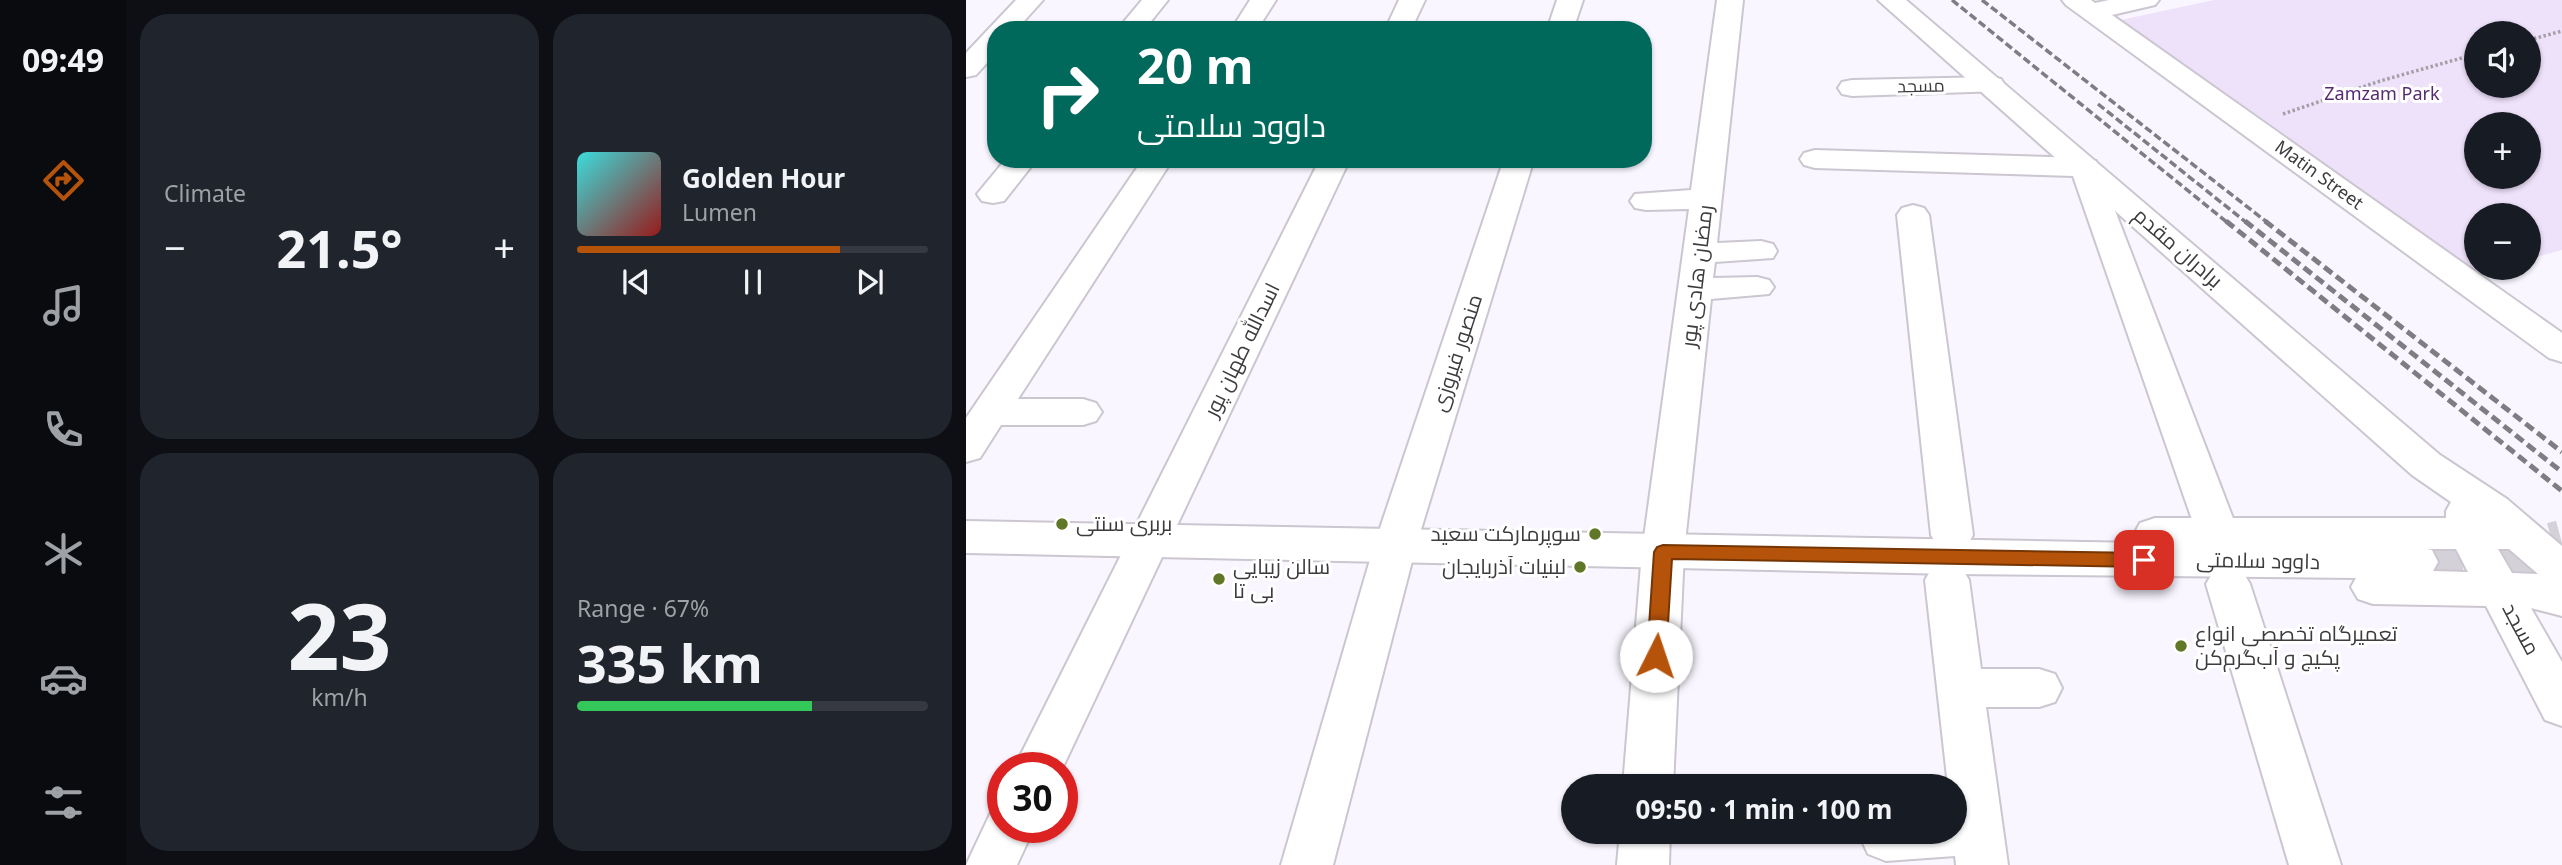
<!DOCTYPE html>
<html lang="en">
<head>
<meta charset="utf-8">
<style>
  :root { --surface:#171b24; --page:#20242c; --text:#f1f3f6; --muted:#9ea1a6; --line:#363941; --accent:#b45309 }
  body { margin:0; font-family:"Noto Sans",Cairo,sans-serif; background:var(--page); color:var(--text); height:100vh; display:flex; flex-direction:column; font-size:26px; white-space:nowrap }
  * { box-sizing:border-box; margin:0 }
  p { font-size:23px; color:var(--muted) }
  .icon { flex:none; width:38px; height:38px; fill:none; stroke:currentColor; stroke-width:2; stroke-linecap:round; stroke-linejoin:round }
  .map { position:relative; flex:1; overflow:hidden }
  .side { display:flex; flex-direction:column; gap:14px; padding:14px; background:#0d0f14; width:840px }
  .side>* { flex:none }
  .top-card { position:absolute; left:21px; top:21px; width:665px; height:147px; border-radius:28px; box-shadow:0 2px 5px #0004; background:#00695c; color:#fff; overflow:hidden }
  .controls { position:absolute; left:1498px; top:21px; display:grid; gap:14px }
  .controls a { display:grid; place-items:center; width:77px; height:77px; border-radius:50%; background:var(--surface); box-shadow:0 2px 5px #0004; font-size:35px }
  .speed { position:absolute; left:21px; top:752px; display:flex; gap:14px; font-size:35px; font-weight:700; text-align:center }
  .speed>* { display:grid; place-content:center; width:91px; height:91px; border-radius:50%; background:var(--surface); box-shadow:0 2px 5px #0004; line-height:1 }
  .speed .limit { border:10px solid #d22; background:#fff; color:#111 }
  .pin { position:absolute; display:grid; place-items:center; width:60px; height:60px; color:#fff; margin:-30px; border-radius:14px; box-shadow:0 4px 10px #0006 }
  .me { position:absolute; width:77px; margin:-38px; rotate:4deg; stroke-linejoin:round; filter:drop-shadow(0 0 5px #0008) }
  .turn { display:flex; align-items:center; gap:24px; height:147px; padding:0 35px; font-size:32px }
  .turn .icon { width:91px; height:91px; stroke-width:2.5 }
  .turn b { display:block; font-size:49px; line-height:60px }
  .big { font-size:52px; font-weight:700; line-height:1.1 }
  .side .tile { flex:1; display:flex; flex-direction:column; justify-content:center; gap:10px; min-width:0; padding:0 24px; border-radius:28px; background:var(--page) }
  .side .dial { align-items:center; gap:0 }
  .dial b { font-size:91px; line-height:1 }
  .song { display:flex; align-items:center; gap:21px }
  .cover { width:84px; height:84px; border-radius:10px; background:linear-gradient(135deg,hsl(180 70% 55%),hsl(0 70% 35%)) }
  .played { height:7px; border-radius:4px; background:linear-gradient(90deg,var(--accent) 75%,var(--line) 75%) }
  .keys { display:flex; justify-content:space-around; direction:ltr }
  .heat { display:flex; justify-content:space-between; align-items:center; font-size:38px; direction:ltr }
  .charge { height:10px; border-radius:5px; background:linear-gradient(90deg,#34c759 67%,var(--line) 0) }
  .side .tiles { flex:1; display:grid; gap:14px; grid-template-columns:repeat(2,1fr) }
  .trip { position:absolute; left:595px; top:774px; width:406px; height:70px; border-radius:35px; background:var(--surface); box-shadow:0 2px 5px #0004; font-weight:700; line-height:70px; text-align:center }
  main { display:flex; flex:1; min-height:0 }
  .menu { display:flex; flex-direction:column; width:126px; justify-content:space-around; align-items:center; background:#090b0e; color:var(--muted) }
  .menu .icon { width:49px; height:49px }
  .menu .current { color:var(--accent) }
  .menu b { font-size:32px; color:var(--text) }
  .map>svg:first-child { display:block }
  .green { fill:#eee1fa; fill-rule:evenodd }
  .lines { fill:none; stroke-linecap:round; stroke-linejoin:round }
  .secondary-tunnel { stroke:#d4d1d8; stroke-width:46; stroke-dasharray:46 23; stroke-linecap:butt }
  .street-casing { stroke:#cbc6cf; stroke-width:4 }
  .secondary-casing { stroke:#cbc6cf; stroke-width:4 }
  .path { stroke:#a29fa6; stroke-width:3.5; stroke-dasharray:2.5 2.5; stroke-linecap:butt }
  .street { fill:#fff; fill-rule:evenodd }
  .secondary { fill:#fff; fill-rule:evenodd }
  .rail-far1 { stroke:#807d82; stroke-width:3.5; stroke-dasharray:8 3.5; stroke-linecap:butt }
  .rail { stroke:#807d82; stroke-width:5; stroke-dasharray:10 5; stroke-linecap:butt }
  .route { fill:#b45309; stroke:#753606; stroke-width:2 }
  .poi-dot { fill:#617728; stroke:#fff; stroke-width:2.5 }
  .labels { text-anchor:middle; stroke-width:6; stroke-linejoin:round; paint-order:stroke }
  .far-street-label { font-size:18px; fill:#3d3b3e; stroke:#fff }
  .far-park-label { font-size:18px; fill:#562a73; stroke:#fff }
  .street-label { font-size:21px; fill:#3d3b3e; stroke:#fff }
  .poi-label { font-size:21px; fill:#3d3b3e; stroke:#fff; text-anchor:start }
</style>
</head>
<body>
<main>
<nav class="menu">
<b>09:49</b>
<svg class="icon current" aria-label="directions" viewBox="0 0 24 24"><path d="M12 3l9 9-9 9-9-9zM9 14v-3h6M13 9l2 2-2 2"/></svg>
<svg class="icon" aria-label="music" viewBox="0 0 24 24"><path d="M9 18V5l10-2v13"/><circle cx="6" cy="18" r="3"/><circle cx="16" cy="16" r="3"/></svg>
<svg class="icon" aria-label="phone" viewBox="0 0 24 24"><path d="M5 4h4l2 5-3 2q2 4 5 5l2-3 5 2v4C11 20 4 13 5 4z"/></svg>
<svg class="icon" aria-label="climate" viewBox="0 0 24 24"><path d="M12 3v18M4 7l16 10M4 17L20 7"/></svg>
<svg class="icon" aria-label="car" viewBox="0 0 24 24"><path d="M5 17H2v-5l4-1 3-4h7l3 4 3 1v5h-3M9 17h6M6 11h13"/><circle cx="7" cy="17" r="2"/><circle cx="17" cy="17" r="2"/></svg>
<svg class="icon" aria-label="filters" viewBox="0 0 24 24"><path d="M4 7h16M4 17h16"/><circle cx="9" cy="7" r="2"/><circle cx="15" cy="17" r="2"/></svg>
</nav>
<section class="side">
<div class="tiles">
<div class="tile"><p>Climate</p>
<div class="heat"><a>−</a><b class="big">21.5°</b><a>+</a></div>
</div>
<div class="tile">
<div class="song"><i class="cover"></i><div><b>Golden Hour</b><p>Lumen</p></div></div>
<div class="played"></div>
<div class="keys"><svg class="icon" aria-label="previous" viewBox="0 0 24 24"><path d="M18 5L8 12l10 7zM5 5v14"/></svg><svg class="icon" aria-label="pause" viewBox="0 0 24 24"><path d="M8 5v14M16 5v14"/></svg><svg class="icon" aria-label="next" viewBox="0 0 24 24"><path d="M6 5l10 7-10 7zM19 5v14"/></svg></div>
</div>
<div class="tile dial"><b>23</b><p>km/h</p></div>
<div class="tile"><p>Range · 67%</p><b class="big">335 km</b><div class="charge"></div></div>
</div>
</section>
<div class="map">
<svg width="1596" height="865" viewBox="0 0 1596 865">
  <rect width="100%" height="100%" fill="#faf6ff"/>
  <path class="green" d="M1248,0H1596V250L1563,259V215H1510V268H1529L1504,274L1150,21ZM1510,33H1563V86H1510ZM1510,124H1563V177H1510Z"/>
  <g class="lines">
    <path class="secondary-tunnel" d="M1451,562L1533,560L1596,543"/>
    <defs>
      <path id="street" d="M50,0H77L50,30H30V53L10,75L0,77V53Z
        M176,0H202L178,30H151Z
        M284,0H310L291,30H265Z
        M433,0H459L445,30H419Z
        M591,0H617L607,30H581Z
        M751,0H777L751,243L795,241L807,244L811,251L807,258L749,262L747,278L791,277L803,280L808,287L803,294L745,299L718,552L707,786H657L676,552L723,209L680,210L669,208L664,201L669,194L725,190Z
        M1025,77L1035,79L1039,85L1035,91L886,96L876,94L872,88L876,82L886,80Z
        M849,150L1119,158L1130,161L1273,534L1267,545L1252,550L1237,545L1231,534L1107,176L849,168L838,165L834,159L838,153Z
        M40,159H71L38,201L27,203L16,201L11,194Z
        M177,159H207L52,399H117L130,403L136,412L130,421L117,425H35L14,458L0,462V418Z
        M354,159H384L96,769L48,768Z
        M538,159H568L450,546L367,865H315L408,546Z
        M947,205L958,208L963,215L1007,535L1001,546L986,551L971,546L965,535L931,215L936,208Z
        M981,563L996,568L1003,580L1015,669H1073L1089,674L1096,688L1089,702L1073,707H1020L1042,865H990L989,856L920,861L902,854L894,837L897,831H989V786H982L959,580L966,568Z
        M1262,567L1277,572L1284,584L1375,865H1323L1240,584L1247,572Z
        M37,807V828H68L51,865H0L25,812Z
        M654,831H704L703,865H651Z"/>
      <path id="secondary" d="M912,0H940L1474,455L1541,499L1596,546V616L1565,608L1596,662V726L1579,720L1520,606L1407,604L1392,599L1385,587L1390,578L987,574L0,553V521L1173,543L1168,534L1174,523L1189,518H1480V511L1485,502L1446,475ZM1461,549H1490L1502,572L1467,571L1472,562L1466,550ZM1532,549H1543L1572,574L1546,573Z
        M1096,0H1125L1129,3L1143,0H1193L1189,5L1146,15L1596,333V362L1583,358L1100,5Z"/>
    </defs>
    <use href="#street" class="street-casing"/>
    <use href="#secondary" class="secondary-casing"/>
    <path class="path" d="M1563,40L1596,31
      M1317,114L1414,81L1510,54"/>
    <use href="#street" class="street"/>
    <use href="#secondary" class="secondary"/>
    <path class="rail-far1" d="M986,0L1262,223
      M1016,0L1302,223
      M1132,104L1281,223"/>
    <path class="rail" d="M1260,221L1596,491
      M1279,221L1596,472
      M1299,221L1596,452"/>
  </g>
  <path class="route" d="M697,545L1178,553L1184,555L1187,560L1184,565L1178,567L706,559L700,656L697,661L690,664L684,661L681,656L688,552L691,547Z"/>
  <g class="poi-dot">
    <circle cx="96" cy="524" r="7"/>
    <circle cx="629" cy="534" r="7"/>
    <circle cx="614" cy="567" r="7"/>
    <circle cx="253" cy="579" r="7"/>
    <circle cx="1215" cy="646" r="7"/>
  </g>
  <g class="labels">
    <g class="far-street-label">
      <text transform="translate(955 86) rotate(-1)" y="6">مسجد</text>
      <text transform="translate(1353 175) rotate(36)" y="6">Matin Street</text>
    </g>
    <g class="far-park-label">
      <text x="1416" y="100">Zamzam Park</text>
    </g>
    <g class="street-label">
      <text transform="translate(1212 248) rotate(41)" y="7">برادران مقدم</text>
      <text transform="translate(731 276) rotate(-83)" y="7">رمضان هادی پور</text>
      <text transform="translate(276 350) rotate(-64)" y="7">اسدالله طهان پور</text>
      <text transform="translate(491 353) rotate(-72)" y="7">منصور فیروزی</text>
      <text transform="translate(1292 561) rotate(1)" y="7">داوود سلامتی</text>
      <text transform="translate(1555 629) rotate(62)" y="7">مسجد</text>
    </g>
    <g class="poi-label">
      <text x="110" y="531">بربری سنتی</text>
      <text x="615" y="541" text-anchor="end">سوپرمارکت سعید</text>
      <text x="267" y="574">سالن زیبایی<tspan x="267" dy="24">بی تا</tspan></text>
      <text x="600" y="574" text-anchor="end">لبنیات آذربایجان</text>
      <text x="1229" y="641">تعمیرگاه تخصصی انواع<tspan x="1229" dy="24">پکیج و آب‌گرم‌کن</tspan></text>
    </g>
  </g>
</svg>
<div class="controls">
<a><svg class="icon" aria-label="sound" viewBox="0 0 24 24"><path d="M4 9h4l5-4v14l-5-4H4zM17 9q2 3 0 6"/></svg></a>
<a>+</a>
<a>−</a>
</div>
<div class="speed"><div class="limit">30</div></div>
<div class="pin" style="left:1178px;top:560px;background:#d93025"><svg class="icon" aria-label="arrive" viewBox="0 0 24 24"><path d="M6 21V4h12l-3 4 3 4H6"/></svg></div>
<svg class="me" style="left:690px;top:656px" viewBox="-20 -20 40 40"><circle r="19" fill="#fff"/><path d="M0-13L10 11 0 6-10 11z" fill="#b45309"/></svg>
<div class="trip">09:50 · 1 min · 100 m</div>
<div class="top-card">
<div class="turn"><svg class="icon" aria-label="right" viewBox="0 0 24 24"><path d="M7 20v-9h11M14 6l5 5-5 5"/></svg><div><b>20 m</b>داوود سلامتی</div></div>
</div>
</div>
</main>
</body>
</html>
